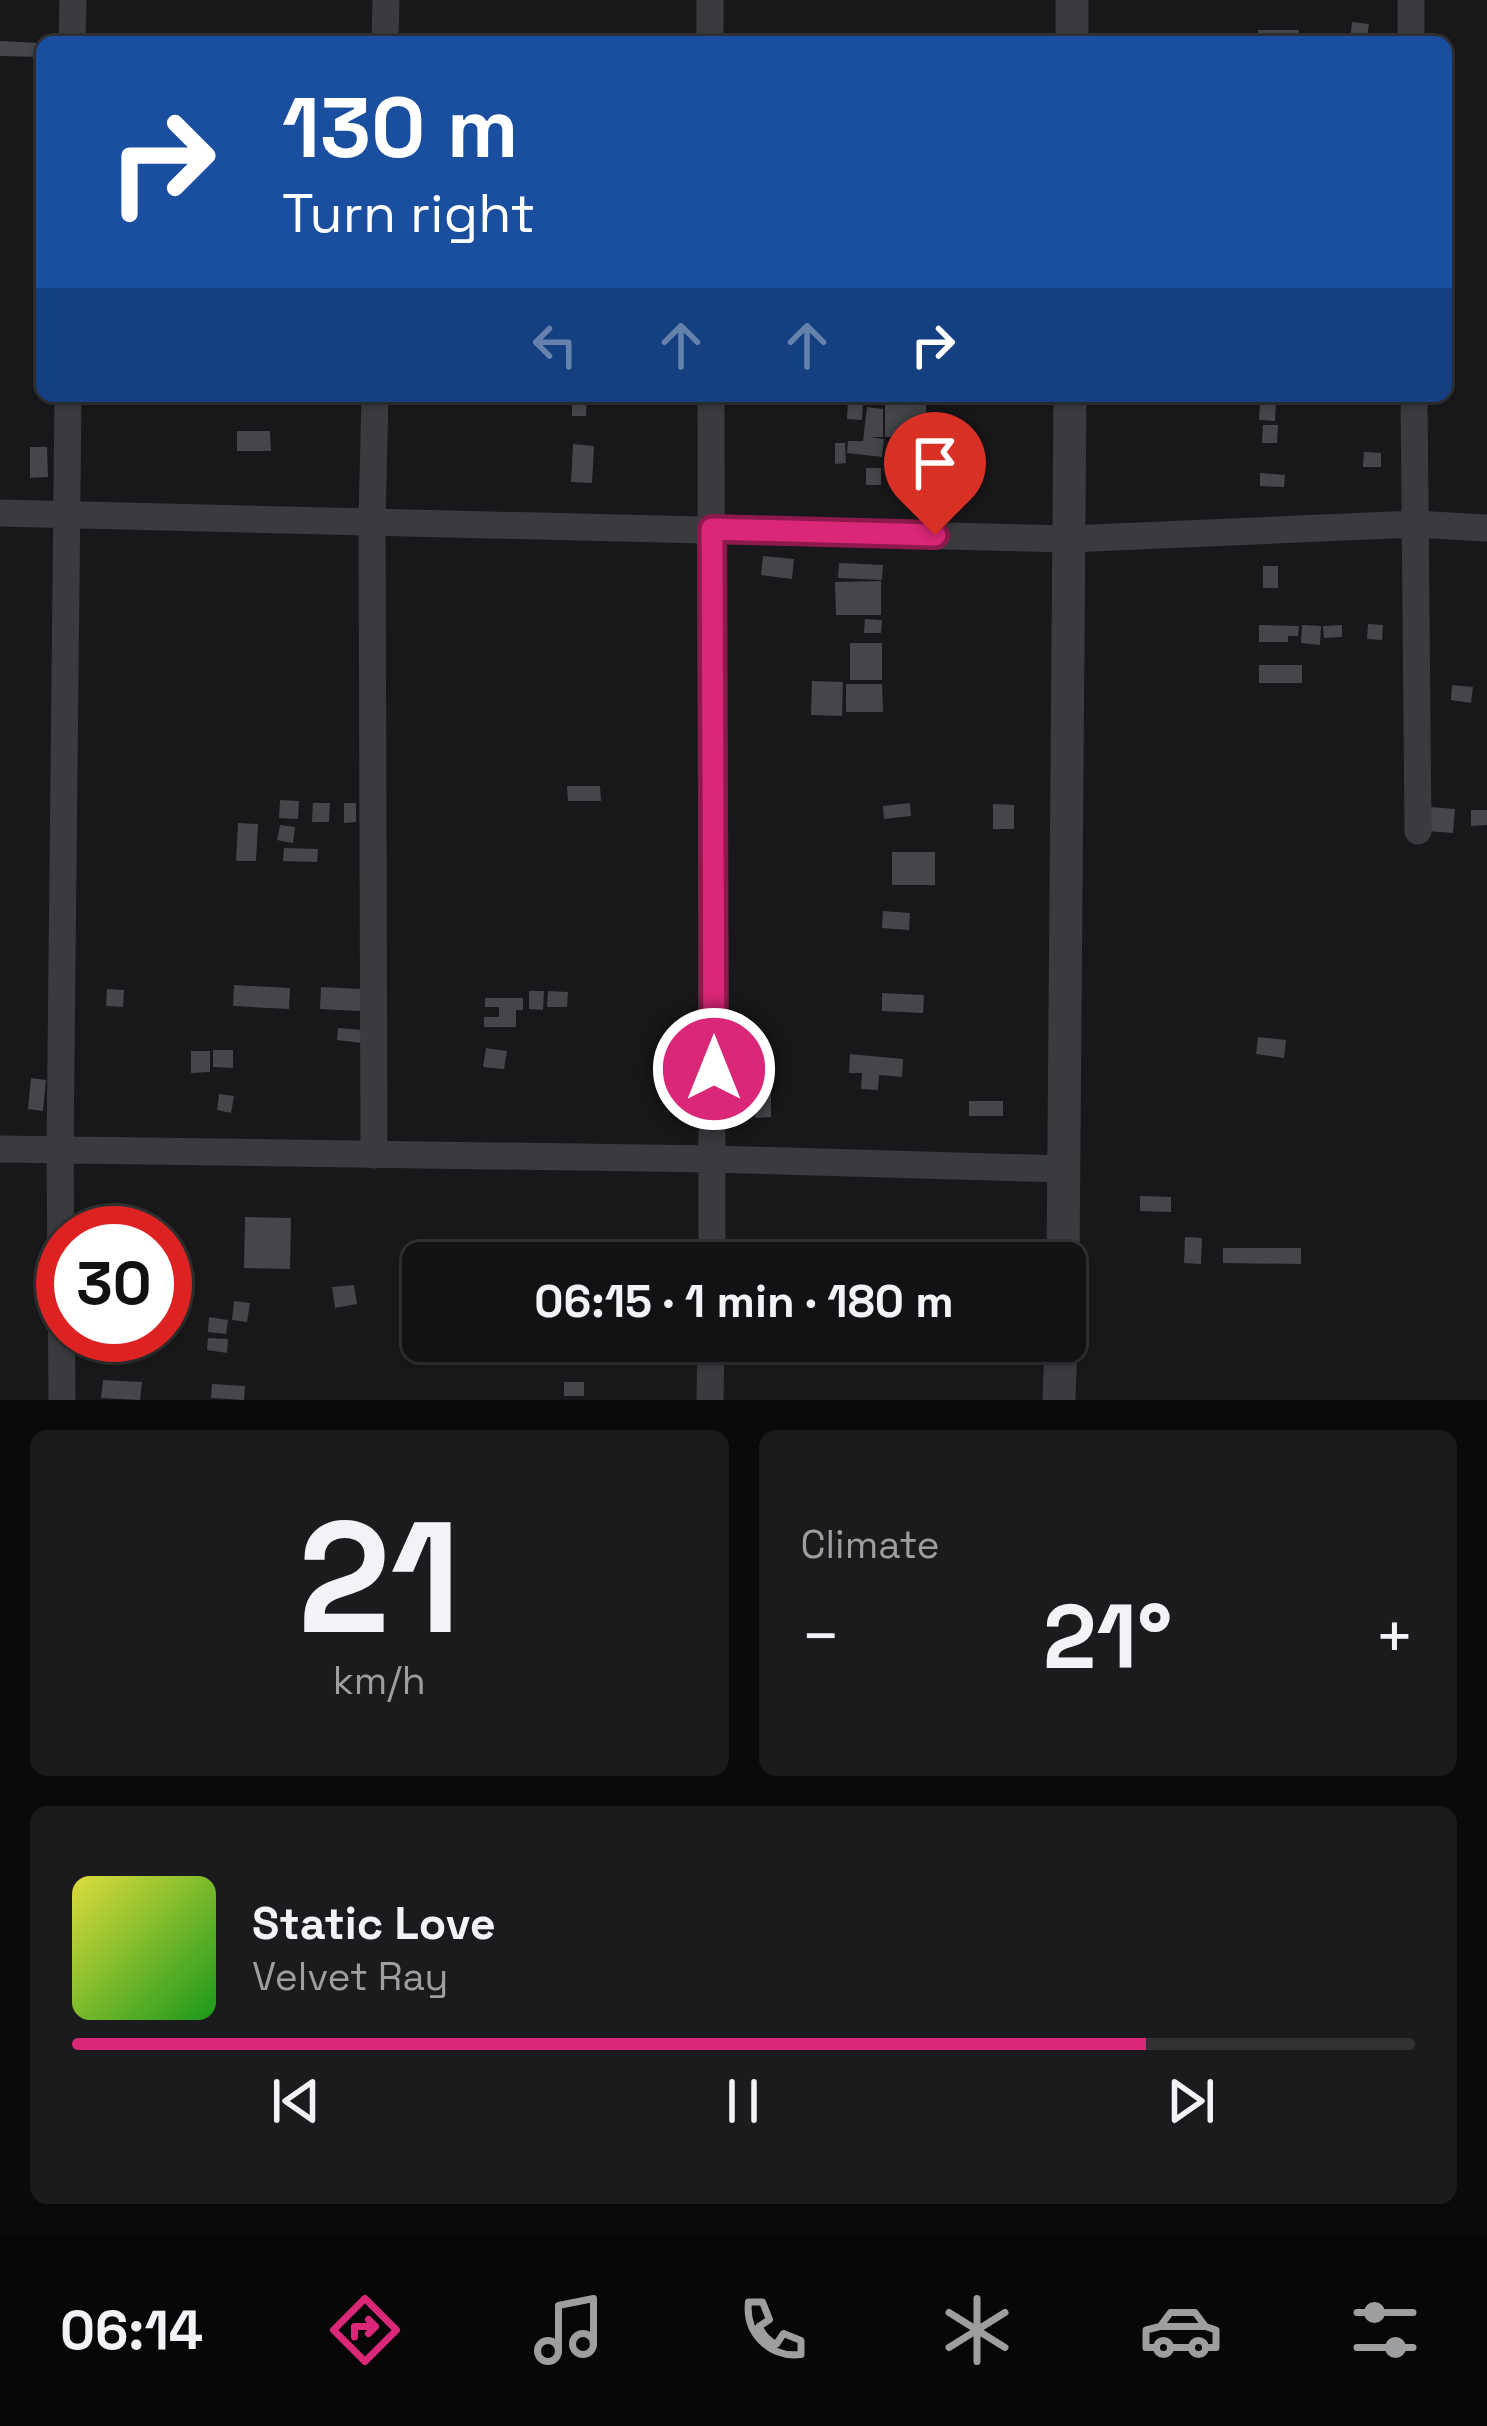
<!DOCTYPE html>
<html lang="en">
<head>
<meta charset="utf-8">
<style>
  :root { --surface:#121214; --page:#1b1b1d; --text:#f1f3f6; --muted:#9c9ea0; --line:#313234; --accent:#db2777 }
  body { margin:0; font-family:"Space Grotesk",sans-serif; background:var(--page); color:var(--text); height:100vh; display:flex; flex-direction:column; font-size:45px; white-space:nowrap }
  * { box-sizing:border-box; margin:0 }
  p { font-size:39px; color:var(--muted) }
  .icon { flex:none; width:66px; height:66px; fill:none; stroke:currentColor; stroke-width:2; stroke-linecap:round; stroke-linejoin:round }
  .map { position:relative; height:1400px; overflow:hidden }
  .sheet { display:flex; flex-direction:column; gap:30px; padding:30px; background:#0a0a0b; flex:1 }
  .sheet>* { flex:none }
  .top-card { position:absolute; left:36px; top:36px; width:1416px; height:366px; border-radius:18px; box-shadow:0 3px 9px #0004,0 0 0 3px var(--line); background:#1a4fa0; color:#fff; overflow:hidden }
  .speed { position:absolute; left:36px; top:1206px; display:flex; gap:24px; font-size:60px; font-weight:700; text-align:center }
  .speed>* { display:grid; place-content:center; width:156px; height:156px; border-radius:50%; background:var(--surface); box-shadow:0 3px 9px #0004,0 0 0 3px var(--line); line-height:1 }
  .speed .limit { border:18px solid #d22; background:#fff; color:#111 }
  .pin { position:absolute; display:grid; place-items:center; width:102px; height:102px; color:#fff; margin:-123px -51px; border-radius:50% 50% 50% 0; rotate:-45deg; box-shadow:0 0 12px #0007 }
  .pin .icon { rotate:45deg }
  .me { position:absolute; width:132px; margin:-66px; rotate:0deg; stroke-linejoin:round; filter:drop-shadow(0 0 9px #0008) }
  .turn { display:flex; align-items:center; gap:42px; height:252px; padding:0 48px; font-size:54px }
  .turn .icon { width:156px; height:156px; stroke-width:2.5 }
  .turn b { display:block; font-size:84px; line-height:102px }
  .lanes { display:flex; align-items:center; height:114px; padding:0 48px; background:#0003; justify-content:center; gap:60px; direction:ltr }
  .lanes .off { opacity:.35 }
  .big { font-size:90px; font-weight:600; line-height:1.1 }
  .sheet .card { flex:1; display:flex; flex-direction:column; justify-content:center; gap:18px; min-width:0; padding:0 42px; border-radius:18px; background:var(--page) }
  .sheet .dial { align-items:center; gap:0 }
  .dial b { font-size:156px; line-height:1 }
  .song { display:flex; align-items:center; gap:36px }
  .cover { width:144px; height:144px; border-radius:18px; background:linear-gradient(135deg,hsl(60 70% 55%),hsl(120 70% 35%)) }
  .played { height:12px; border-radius:6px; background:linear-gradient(90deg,var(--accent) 80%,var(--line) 80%) }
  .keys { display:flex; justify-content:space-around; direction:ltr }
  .heat { display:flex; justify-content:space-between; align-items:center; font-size:66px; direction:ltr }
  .sheet .tiles { flex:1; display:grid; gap:30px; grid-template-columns:1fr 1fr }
  .card:last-child { grid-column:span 2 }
  .trip { position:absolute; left:402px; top:1242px; width:684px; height:120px; border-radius:18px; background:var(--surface); box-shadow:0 3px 9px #0004,0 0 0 3px var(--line); font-weight:600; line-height:120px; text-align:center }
  .tab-bar { display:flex; height:192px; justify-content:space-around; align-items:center; background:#070708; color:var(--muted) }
  .tab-bar .icon { width:84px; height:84px }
  .tab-bar .selected { color:var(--accent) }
  .tab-bar b { font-size:54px; color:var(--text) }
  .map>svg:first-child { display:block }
  .building { fill:#44464a }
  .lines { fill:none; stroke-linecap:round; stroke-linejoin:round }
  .minor { stroke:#393b3f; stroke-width:27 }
  .tertiary { stroke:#393b3f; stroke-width:33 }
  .route-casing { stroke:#8e194d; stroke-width:30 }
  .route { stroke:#db2777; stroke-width:21 }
</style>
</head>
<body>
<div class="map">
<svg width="1487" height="1400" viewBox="0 0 1487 1400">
  <rect width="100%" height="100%" fill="#18181a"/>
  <path class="building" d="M1352,22L1369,24L1366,42H1350Z
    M1258,30H1299V42H1258Z
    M0,41L42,43V57L0,56Z
    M572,397H587L586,416H572Z
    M848,400L863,401L862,420L847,419Z
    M1260,401L1276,402L1275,421L1259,420Z
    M885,404L926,405L927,437H885Z
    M867,407L883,409V437H869L884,439L882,457L847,453L848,441H863Z
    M1263,425H1278L1277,443H1262Z
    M237,431H270L271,451H237Z
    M835,443H845L846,463L835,464Z
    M573,444L594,446L592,483L571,482Z
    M30,447H47L48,477L30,478Z
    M1364,452L1381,453V467H1363Z
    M866,468H881V485H866Z
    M1260,473L1285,475L1284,487L1260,486Z
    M763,556L794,559L792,579L761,575Z
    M839,563L883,565L882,580L838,578Z
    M1263,566H1278V588H1263Z
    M881,581V615H836L835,582Z
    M865,619L882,620L881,633H864Z
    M1368,624L1383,625L1382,640L1367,639Z
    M1259,625L1299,626L1298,636H1288V642H1259Z
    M1302,625L1321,626L1320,645L1301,643Z
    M1342,625V637L1324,638L1323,626Z
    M850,643H882V680H850Z
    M1259,665H1302V683H1259Z
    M812,681L843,682L842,716L811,715Z
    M846,684H882L883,712H846Z
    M1452,685L1473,687L1471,703L1451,700Z
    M567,786H600L601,801H568Z
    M280,800L299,801L298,819L279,818Z
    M313,803H330L329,822H312Z
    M344,803H356V822L344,823Z
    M910,803L911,816L884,819L883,806Z
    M993,804L1014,805V829H993Z
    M1430,807L1455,809L1453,833L1427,831Z
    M1471,810H1487V825L1471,826Z
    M238,823L258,824L256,861H236Z
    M280,825L295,827L293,843L277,840Z
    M284,848L318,849L317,862L283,861Z
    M892,852H935V885H892Z
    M883,911L910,913L909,930L882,928Z
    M234,985L290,988L289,1009L233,1006Z
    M321,987L361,989L360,1011L320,1009Z
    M107,989L124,990L123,1007L106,1006Z
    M529,991H544L543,1010L529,1009Z
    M548,991L568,992L567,1007H547Z
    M882,993L924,995L923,1013L882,1011Z
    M485,998H523V1010H516V1027H484V1017H499V1007H485Z
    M338,1028L363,1030L362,1043L337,1040Z
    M1258,1037L1286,1040L1284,1058L1256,1054Z
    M486,1048L507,1051L504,1069L483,1067Z
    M213,1050H233V1068L213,1067Z
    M191,1051H210V1072L191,1073Z
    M850,1054L903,1059L902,1077L879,1075L878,1090L861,1089L862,1073H849Z
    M771,1055V1117L755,1118L754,1056Z
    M31,1078L46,1080L43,1111L28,1109Z
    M219,1094L234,1096L231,1113L217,1110Z
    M969,1101H1003V1116H969Z
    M1140,1196L1171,1197V1212L1140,1211Z
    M245,1217L291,1218L290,1269L244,1268Z
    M1185,1237L1202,1238L1201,1264L1184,1263Z
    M1223,1248H1301V1264L1223,1263Z
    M354,1285L357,1304L335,1308L332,1287Z
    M234,1301L250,1303L247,1322L232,1320Z
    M209,1317L228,1320L226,1334L208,1332Z
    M208,1338L228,1339L227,1353L207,1350Z
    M103,1380L142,1382L140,1400L101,1398Z
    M564,1382H584V1396H564Z
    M212,1384L245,1386L244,1400L211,1398Z"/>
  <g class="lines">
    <path class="minor" d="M710,0V42
      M1411,0V42
      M72,42L73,0
      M385,42L386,0
      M711,396L712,1263
      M1414,396L1418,831
      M0,513L1069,539L1415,524L1487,528
      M0,1149L714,1159L1064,1169
      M374,1155L372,520L375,396
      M62,1400L60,1150L68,396
      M710,1400L711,1341"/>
    <path class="tertiary" d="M1072,42V0
      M1063,1263L1070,396
      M1059,1400L1061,1341"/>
  </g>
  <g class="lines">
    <defs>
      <path id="route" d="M714,1069L712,529L935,535"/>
    </defs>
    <use href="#route" class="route-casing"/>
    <use href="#route" class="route"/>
  </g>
</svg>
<div class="speed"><div class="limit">30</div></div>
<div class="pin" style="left:935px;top:535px;background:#d93025"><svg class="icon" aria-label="arrive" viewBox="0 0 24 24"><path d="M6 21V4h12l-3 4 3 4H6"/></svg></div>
<svg class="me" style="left:714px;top:1069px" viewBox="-20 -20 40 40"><circle r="17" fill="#db2777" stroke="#fff" stroke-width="3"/><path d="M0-11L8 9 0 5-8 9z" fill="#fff"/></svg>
<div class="trip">06:15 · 1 min · 180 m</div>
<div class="top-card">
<div class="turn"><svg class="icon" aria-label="right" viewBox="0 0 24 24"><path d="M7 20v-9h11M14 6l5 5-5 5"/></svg><div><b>130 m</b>Turn right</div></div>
<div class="lanes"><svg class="icon off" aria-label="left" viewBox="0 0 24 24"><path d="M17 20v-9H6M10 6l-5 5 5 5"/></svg><svg class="icon off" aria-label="ahead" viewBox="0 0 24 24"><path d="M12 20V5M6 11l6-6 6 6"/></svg><svg class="icon off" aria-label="ahead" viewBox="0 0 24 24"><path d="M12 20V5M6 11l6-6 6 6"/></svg><svg class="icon" aria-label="right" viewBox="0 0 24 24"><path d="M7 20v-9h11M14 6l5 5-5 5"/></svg></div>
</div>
</div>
<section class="sheet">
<div class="tiles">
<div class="card dial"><b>21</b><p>km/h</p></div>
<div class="card"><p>Climate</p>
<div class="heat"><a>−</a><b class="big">21°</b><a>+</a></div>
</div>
<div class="card">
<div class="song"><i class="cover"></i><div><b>Static Love</b><p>Velvet Ray</p></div></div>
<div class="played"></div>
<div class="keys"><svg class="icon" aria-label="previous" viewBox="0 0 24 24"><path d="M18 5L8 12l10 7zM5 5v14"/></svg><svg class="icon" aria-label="pause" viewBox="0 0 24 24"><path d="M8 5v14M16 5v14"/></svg><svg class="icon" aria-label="next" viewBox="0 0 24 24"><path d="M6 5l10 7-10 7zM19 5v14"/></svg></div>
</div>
</div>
</section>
<nav class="tab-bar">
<b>06:14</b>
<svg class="icon selected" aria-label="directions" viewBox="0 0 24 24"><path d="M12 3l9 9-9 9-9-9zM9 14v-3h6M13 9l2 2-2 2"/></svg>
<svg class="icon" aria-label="music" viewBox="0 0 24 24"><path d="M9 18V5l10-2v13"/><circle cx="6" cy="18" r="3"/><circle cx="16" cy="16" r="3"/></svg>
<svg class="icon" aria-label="phone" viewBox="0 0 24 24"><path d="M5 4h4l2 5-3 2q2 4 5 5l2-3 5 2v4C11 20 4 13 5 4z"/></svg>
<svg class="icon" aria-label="climate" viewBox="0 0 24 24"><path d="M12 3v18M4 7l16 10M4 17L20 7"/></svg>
<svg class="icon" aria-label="car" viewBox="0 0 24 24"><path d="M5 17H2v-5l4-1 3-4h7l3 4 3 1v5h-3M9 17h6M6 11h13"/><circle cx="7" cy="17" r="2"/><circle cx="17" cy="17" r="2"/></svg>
<svg class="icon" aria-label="filters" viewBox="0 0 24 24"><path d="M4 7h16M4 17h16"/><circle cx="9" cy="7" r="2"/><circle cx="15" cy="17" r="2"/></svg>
</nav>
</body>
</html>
